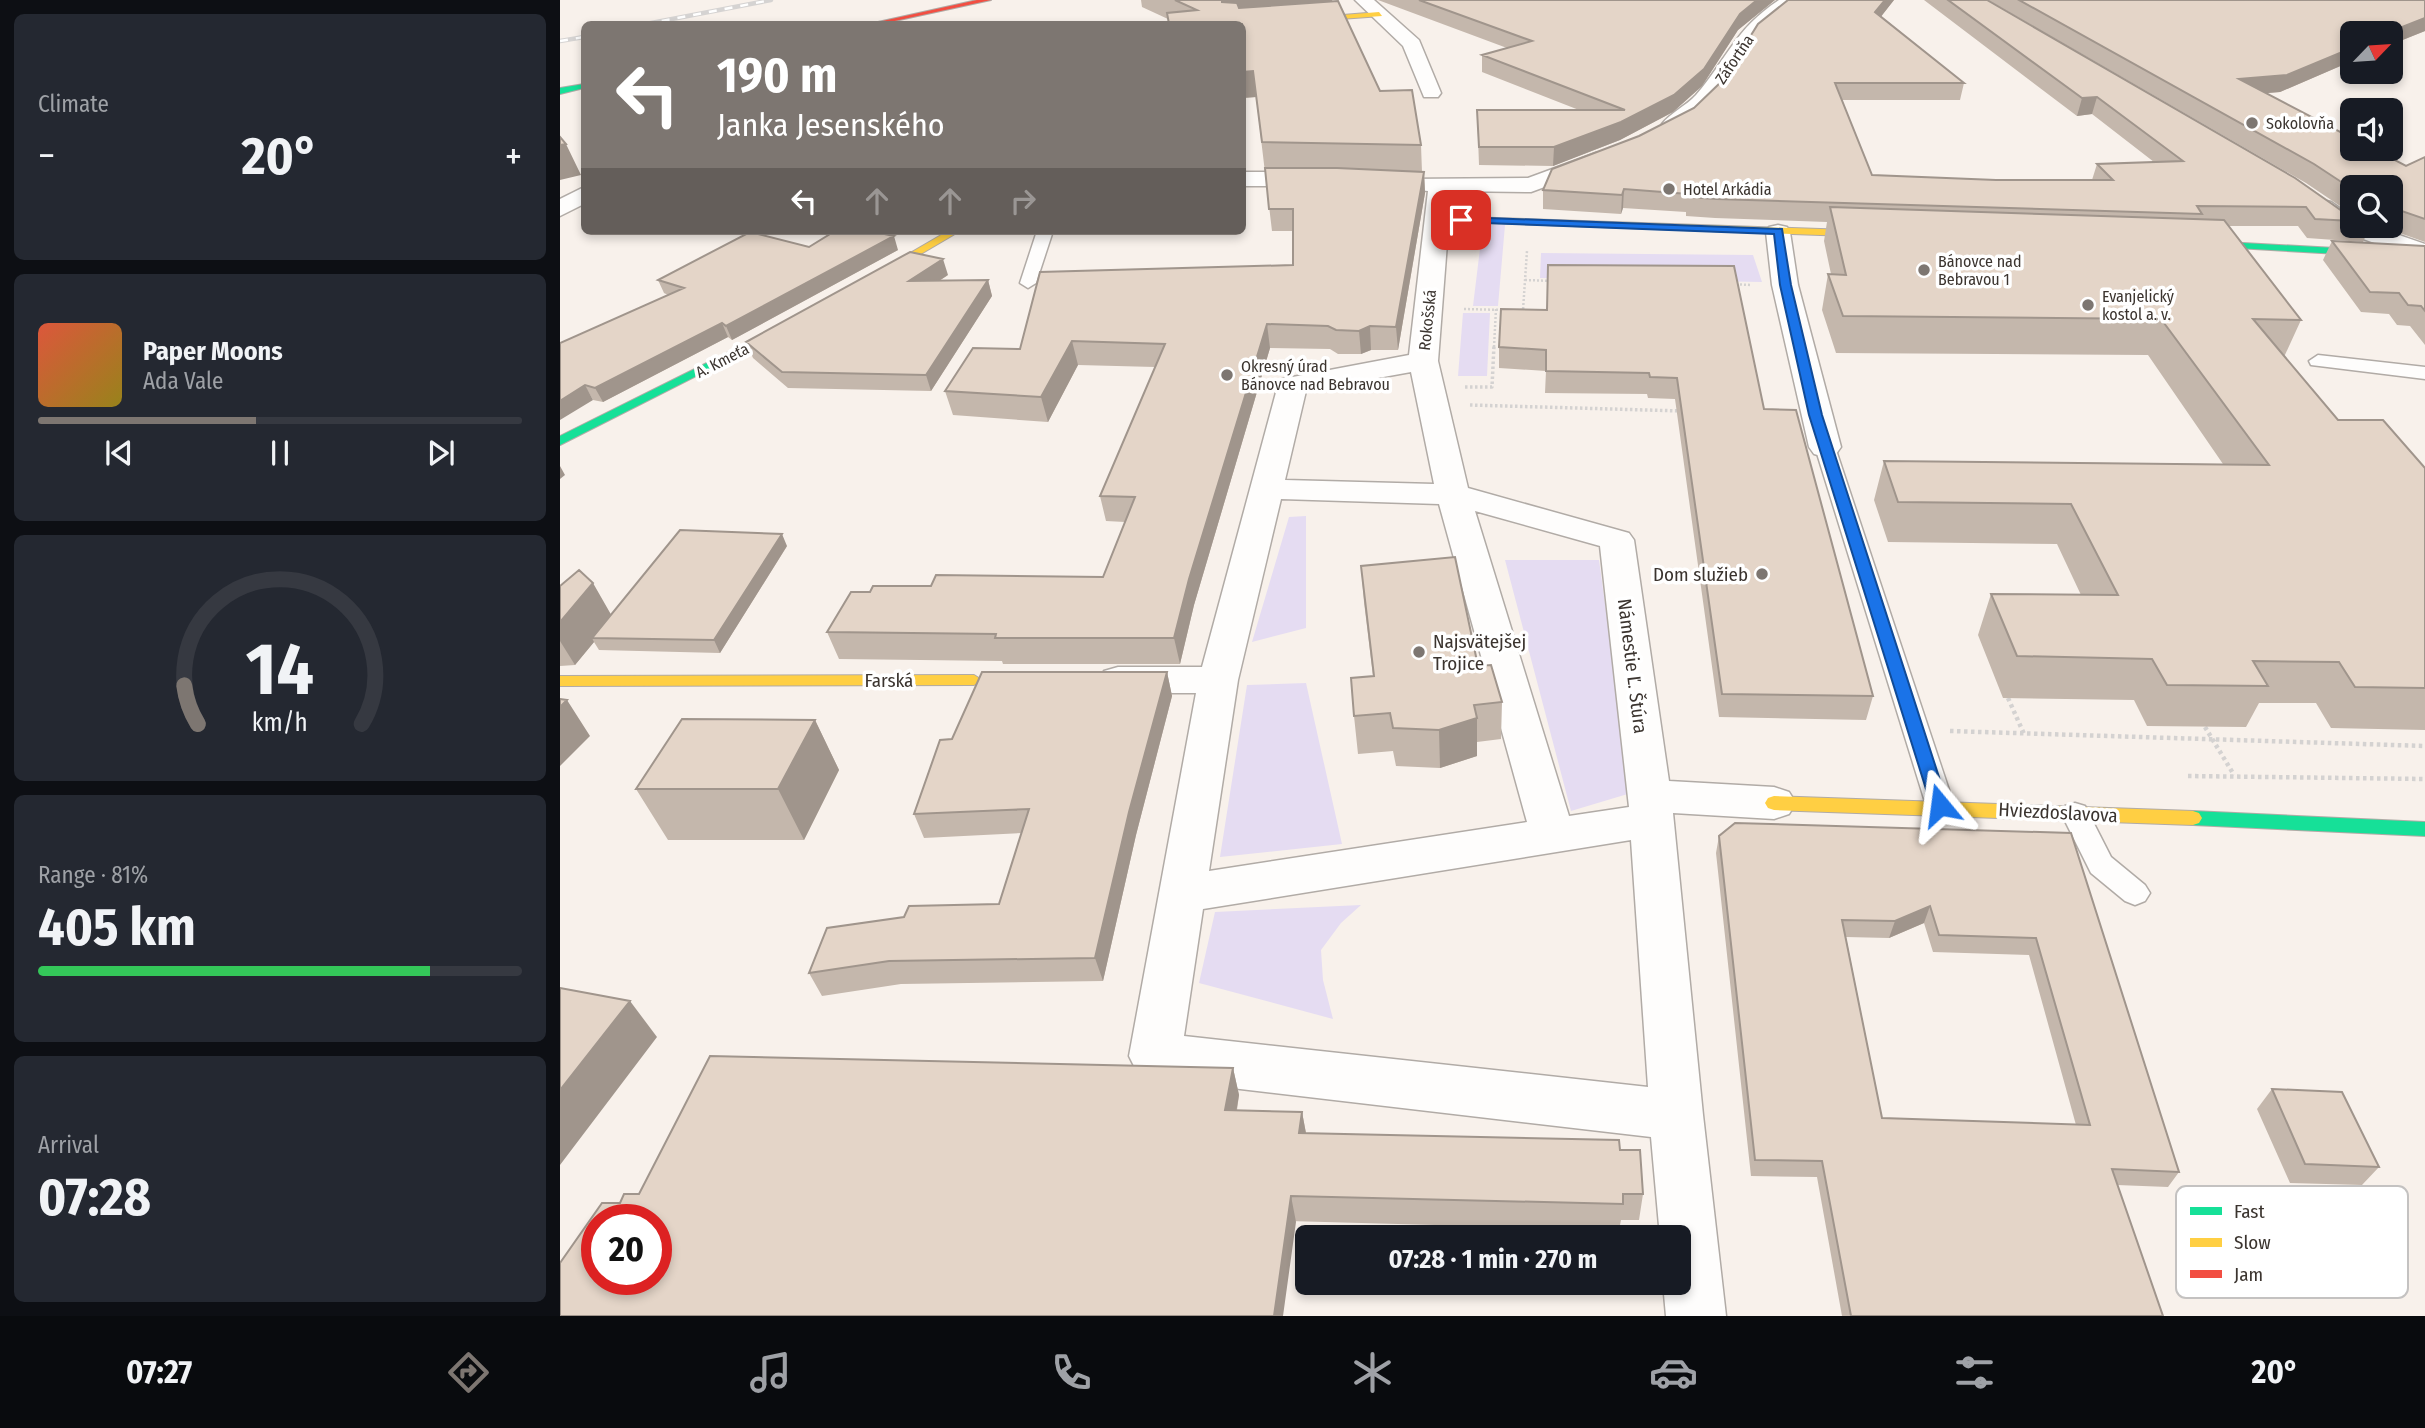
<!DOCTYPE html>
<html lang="en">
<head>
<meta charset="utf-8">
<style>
  :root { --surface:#171b24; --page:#242831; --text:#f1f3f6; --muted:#9ea1a6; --line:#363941; --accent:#7d7671 }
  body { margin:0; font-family:"Fira Sans Condensed",sans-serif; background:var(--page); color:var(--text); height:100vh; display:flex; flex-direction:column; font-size:26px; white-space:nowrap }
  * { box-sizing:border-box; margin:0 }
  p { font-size:23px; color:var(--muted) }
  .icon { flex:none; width:38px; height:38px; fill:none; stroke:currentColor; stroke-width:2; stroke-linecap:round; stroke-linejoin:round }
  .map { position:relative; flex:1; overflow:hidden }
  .sheet { display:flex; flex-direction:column; gap:14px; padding:14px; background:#0d0f14; width:560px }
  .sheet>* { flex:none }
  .guide { position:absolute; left:21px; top:21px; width:665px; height:214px; border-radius:10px; box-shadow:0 4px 10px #0003; background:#7d7671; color:#fff; overflow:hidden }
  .needle { width:46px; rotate:65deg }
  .buttons { position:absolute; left:1780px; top:21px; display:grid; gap:14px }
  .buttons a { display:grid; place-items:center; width:63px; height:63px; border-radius:10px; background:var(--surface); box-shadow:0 4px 10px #0003; font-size:35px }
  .speed { position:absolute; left:21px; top:1204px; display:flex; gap:14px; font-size:35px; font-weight:700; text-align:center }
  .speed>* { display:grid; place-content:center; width:91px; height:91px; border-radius:50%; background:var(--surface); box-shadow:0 4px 10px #0003; line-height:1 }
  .speed .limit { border:10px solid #d22; background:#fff; color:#111 }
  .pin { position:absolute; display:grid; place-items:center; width:60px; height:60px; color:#fff; margin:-30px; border-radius:14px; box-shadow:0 4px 10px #0006 }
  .me { position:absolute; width:77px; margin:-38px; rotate:344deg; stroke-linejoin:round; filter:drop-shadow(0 0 5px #0008) }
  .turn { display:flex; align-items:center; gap:24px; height:147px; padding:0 21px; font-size:32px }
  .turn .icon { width:91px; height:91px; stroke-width:2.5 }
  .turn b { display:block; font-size:49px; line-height:60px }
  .lanes { display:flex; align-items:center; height:66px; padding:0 21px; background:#0003; justify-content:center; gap:35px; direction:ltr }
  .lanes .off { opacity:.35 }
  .big { font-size:52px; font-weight:700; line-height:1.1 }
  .sheet .tile { flex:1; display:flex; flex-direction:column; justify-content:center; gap:10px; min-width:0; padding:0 24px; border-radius:10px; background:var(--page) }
  .sheet .dial { align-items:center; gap:0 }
  .dial svg { height:182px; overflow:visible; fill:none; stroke:var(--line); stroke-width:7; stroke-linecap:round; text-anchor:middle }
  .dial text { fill:var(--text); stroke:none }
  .song { display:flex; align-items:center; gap:21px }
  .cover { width:84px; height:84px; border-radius:10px; background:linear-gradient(135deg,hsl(10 70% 55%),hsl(50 70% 35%)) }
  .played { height:7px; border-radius:4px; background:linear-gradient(90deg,var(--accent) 45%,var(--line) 45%) }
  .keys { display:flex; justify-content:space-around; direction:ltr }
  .heat { display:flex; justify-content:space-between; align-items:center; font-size:38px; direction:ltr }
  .charge { height:10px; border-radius:5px; background:linear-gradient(90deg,#34c759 81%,var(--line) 0) }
  .trip { position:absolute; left:735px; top:1225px; width:396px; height:70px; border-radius:10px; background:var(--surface); box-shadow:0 4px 10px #0003; font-weight:700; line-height:70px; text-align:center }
  .tabs { display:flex; height:112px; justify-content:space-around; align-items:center; background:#090b0e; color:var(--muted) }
  .tabs .icon { width:49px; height:49px }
  .tabs .active { color:var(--accent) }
  .tabs b { font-size:32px; color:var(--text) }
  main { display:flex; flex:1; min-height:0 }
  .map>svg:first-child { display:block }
  .green { fill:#e5dcf2 }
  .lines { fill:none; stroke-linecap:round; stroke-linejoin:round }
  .lane-casing { stroke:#b1aba6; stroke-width:3 }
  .street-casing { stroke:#b1aba6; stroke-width:3 }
  .fast-casing { stroke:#b1aba6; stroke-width:2 }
  .slow-casing { stroke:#b1aba6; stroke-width:2 }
  .jam-casing { stroke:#b1aba6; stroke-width:2 }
  .path-far2 { stroke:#d4d2d1; stroke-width:2.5; stroke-dasharray:2 2; stroke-linecap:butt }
  .path-far1 { stroke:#d4d2d1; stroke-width:3.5; stroke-dasharray:2.5 2.5; stroke-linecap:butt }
  .path { stroke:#d4d2d1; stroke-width:4.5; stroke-dasharray:3.5 3.5; stroke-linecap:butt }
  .lane { fill:#fefdfc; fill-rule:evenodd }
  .street { fill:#fefdfc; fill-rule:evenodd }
  .fast { fill:#16e098; fill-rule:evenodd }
  .slow { fill:#ffcf43; fill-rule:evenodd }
  .jam { fill:#f24e42; fill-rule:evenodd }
  .rail-casing { stroke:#d5d3d2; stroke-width:4.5 }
  .rail { stroke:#fff; stroke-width:2.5; stroke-dasharray:8; stroke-linecap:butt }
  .wall { fill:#c4b7ac; fill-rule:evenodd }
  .shaded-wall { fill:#a0958c }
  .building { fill:#e4d5c8; stroke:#a0958c; stroke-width:2; fill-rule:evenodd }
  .route { fill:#1a73e8; stroke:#114b97; stroke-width:2 }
  .poi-dot { fill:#7d7671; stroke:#fff; stroke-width:2.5 }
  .labels { text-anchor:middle; stroke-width:7; stroke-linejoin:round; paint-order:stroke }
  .far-street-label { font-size:16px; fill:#3b342f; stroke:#fff }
  .far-poi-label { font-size:16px; fill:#3b342f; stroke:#fff; text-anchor:start }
  .poi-label { font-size:19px; fill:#3b342f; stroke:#fff; text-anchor:end }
  .street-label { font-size:19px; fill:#3b342f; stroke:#fff }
  .key { fill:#fff; stroke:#c4c2c1; stroke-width:2 }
  .key-label { font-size:19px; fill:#3b342f }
</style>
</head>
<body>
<main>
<section class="sheet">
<div class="tile"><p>Climate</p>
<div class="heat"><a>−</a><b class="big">20°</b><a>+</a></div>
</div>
<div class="tile">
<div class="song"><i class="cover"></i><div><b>Paper Moons</b><p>Ada Vale</p></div></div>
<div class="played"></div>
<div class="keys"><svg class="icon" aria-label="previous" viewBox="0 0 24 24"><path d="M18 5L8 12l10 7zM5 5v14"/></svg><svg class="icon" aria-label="pause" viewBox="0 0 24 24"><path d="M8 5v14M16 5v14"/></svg><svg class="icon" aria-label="next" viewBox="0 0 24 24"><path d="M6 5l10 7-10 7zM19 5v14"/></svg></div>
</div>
<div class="tile dial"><svg viewBox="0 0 100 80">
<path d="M14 69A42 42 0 1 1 86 69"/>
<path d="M14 69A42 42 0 0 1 8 52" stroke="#7d7671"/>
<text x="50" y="56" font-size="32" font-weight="700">14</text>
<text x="50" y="72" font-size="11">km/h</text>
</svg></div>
<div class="tile"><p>Range · 81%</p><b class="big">405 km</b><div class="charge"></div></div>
<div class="tile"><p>Arrival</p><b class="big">07:28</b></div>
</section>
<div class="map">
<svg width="1865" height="1316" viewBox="0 0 1865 1316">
  <rect width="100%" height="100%" fill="#f8f1eb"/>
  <path class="green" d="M923,224L945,225L938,306H913Z
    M981,253L1193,255L1202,282L980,278Z
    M903,313H930L927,376H898Z
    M746,516V628L692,642L729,517Z
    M945,560H1039L1071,793L1011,811Z
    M746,683L782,844L660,857L687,685Z
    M801,905L781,923L761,950L763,980L773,1019L639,983L655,912Z"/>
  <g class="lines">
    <defs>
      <path id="lane" d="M477,231H493L476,283L468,288L460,283Z
        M1758,355L1865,367V379L1751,365L1749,361Z
        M1265,441L1272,443L1275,447L1394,805L1390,812L1380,815L1370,812L1366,805L1255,447L1258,443Z
        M1515,803L1525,806L1551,857L1585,885L1590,893L1585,901L1575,905L1565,901L1531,873L1501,813L1505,806Z"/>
      <path id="street" d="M795,0H814L859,40L881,93L878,97H864L843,46Z
        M1219,0H1240C1229,14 1210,22 1198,35C1177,59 1143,138 1105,129L1102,124C1110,113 1126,106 1136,95C1168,58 1174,30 1219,0Z
        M1036,153L1044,155L1047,160L1044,165L971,192L891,191L878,361L908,488L1069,533L1074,540L1109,781L1214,787L1229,792L1236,803L1229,814L1214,819L1113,813L1143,1115L1166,1316H1106L1103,1283H1118V1237H1100L1091,1137L595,1079L577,1072L569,1056L636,693H558L544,689L538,680L544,671L558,667H642L718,385L722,379L849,355L868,191L848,189L844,184L848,179L968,178ZM851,372L874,484L725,480L746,391ZM721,499L879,504L967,822L649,871L678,680ZM915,511L1040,546L1069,807L1009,816ZM1071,840L1088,1087L624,1036L643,909Z
        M682,172H757L765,174L769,179L765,184L757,186H682Z
        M24,187V204L0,216V199Z
        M1762,200L1771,202L1792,217V226H1813L1865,244V261L1778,230L1750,207L1753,202Z
        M1218,225L1227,227L1230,232L1238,285L1281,447L1276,454L1265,457L1254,454L1249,447L1212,285L1206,232L1209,227Z"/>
      <path id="fast" d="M24,84V88L0,94V88Z
        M1629,240L1865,253V259L1625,245V241Z
        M235,319L239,320V324L0,445V436Z
        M1633,811L1865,822V836L1633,825L1627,823L1624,818L1627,813Z"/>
      <path id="slow" d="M819,12L822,16L682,26L672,24Z
        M878,216L1317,231L1322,234L1317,237L874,221L873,219Z
        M388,231H400L313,282L304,280Z
        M414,675L422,680L414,685L0,686V676Z
        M1214,796L1633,811L1639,813L1642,818L1639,823L1633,825L1214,810L1208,808L1205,803L1208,798Z"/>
      <path id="jam" d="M417,0H431L321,24H309Z"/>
    </defs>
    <use href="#lane" class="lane-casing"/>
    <use href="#street" class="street-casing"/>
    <use href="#fast" class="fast-casing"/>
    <use href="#slow" class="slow-casing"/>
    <use href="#jam" class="jam-casing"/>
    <path class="path-far2" d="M965,280L992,281
      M1172,284L1191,285
      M904,309L944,310
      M960,310H963L967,251
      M934,347L936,309"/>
    <path class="path-far1" d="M905,387H932L934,345
      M910,405L1122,411"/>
    <path class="path" d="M1448,698L1464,734
      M1645,727L1674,775
      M1390,731L1865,746
      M1628,776L1865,779"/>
    <use href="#lane" class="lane"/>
    <use href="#street" class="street"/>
    <use href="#fast" class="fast"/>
    <use href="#slow" class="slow"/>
    <use href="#jam" class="jam"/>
    <defs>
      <path id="rail" d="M86,24L211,0
        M0,41L24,37"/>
    </defs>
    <use href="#rail" class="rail-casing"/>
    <use href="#rail" class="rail"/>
  </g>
  <path class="wall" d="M581,0H772L820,91L861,145L862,172H864L865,193L838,350H811L801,354H778L770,349L710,348L634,605L620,664H443L442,661L279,659L267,632L310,592L371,586L543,577L565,522L546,521L540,496L595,367L518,365L488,422L393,415L385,391L460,349L733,265V231H712L696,97L682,98V24L608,19L582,7Z
    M818,0H1215L1178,30L1142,86L1113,112L1060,140L993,166L919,165L917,110H1019L922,72V55L947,48Z
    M1228,0H1334L1321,16L1404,83L1400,100H1282L1312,175L1436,180H1532L1537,164L1594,162L1532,114L1517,116L1364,0H1427L1785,213L1792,215V226H1810L1803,242L1747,238L1738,226H1668L1741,320L1724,357L1778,420L1865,468V730L1771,728L1756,703H1699L1686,727L1587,726L1574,700L1443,698L1418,635L1431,594L1521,595L1497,544L1328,542L1314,500L1324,461L1663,464L1588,355L1276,353L1262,310L1268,274H1271L1264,241L1267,222L1155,218L1126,216V212L1063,208L1061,214L983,209V190L1079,136L1134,108L1163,80Z
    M1428,0H1865V31L1830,45V33H1792V61L1720,92L1706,93L1846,166L1865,157V242L1820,226H1830V187H1792V214L1746,183Z
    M1772,241L1865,246V345L1850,326L1837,325L1829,314L1801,312L1763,260Z
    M249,247L338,250L172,340L168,337L43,402L33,400L0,343L108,295L104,293L98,280Z
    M388,275L379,281L428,280L432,296L371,391L228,388L193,358L186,342Z
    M987,310L1204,409L1313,696L1306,720L1159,717L1115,399L1088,398L1087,394L985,393L986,371L939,368V347Z
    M227,546L160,653L39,650L34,642L15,665L0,666V586L51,614Z
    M801,566L918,666L942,702L941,739L917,742V756L880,768L836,766L833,751L798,754L794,716L813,676L804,602Z
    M607,672L612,696L576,835L543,981L341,984L262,996L249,973L439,904L462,833L364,838L354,814L392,739Z
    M255,720L279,770L244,840H108L76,789Z
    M1511,833L1619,1172L1608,1187L1557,1185L1603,1316H1282L1257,1177L1191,1176L1156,853L1159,836ZM1364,923L1373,952L1469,955L1516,1125L1322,1118L1286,937L1329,938Z
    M673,1068L679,1095L677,1110L742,1112L746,1133L1060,1150L1083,1194L1079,1220H1061L1059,1230L60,1203L79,1194Z
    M1712,1089L1819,1167L1802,1185L1730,1183L1697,1109Z"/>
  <path class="shaded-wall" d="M662,0H772L773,10L665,24Z
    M1197,0H1215L1178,30L1142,86L1113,112L1060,140L993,166L994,147L1144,69L1180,14Z
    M1325,0H1334L1313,27L1315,12Z
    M1865,18V31L1830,45V33H1827Z
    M1792,48V61L1720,92L1672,96L1679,79Z
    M693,71L696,97L682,98V72Z
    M1537,97L1532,114L1517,116L1522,98Z
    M6,144L21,175L0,180V145Z
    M864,172L865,193L838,350L836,327Z
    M1064,189L1063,208L1061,214L1062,195Z
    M334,236L338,250L172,340L166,326Z
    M383,259L388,275L354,297L349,281Z
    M428,280L432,296L371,391L366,375Z
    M162,323L168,337L43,402L35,388Z
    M707,324L710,348L634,605L620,664L614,638L629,579Z
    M810,326L811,350L801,354L799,331Z
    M512,341L518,365L488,422L481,397Z
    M25,385L33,400L0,420V401Z
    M0,466L5,475L0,479Z
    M222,534L227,546L160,653L154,640Z
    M33,583L53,618L32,638L34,642L15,665L0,641V622Z
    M607,672L612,696L576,835L543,981L535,958L569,812Z
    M7,700L30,736L0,766V707Z
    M917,718V756L880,768L879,730Z
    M255,720L279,770L244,840L218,789Z
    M1370,906L1364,923L1329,938L1335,921Z
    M70,1001L97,1037L0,1165V1090Z
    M673,1068L679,1095L672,1137L665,1110Z
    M742,1112L747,1139L739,1133Z
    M731,1196L736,1222L723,1316H714Z"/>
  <path class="building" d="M615,0H662V2L677,3L679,8L778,1L820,91L852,90L861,145L702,142L693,71L682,72V24H609L607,13L637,10Z
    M859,0H1197L1180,14L1144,69L1114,95L1061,122L994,147H919L917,110H1065L922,55L972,41Z
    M1228,0H1325L1315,12L1404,83H1275L1312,175L1436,180H1553L1537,164L1623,161L1537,97L1522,98L1388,0H1427L1735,178L1785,213L1792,215V221L1755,219L1746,207L1637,206L1642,214L1157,199L1128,197V194L1064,189L1062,195L983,190L992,169L1079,136L1134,108L1163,80L1198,24Z
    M1459,0H1865V18L1827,33H1792V48L1727,75L1679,79L1792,138V149H1814L1846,166L1865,157V219L1830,207V187H1792V189L1754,164Z
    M0,137L6,144L0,145Z
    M705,168H777L864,172L836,327L810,326L799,331L776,330L768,326L707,324L629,579L614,638H435L436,634L267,632L291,592H310L313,586H371L376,575L543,577L575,497L540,496L605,344L512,341L481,397L385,391L413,348L460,349L480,272L733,265V209H709Z
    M1270,207L1664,220L1741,320L1693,319L1778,420H1823L1865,468V688L1795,687L1779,662L1693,661L1708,686L1607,685L1592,659L1457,656L1431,594L1558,595L1511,504L1338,502L1324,461L1709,465L1601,319L1283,316L1268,274L1286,275Z
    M275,231H310L334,236L166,326L162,323L35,388L25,385L0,401V343L124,288L98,280L190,232L249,247Z
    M1772,241L1865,246V311L1861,306L1848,305L1839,293L1810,292Z
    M350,252L383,259L349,281L428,280L366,375L222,372L186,342Z
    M988,265L1174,266L1204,409L1236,410L1313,696L1162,694L1117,378L1090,377L1089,373L986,371V350L939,347L941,309L987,310Z
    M120,530L222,534L154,640L32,638Z
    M895,557L918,666L931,665L942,702L914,705L917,718L879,730L833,728L830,713L794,716L791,678L814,676L801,566Z
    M19,570L33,583L0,622V586Z
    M422,672H607L569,812L535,958L329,961L249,973L267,928L344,917L349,906L439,904L469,809L354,814L380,740L392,739Z
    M0,699L7,700L0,707Z
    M122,719L255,720L218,789H76Z
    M1175,823L1511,833L1619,1172L1552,1169L1603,1316H1291L1262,1161L1195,1160L1159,836ZM1370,906L1379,935L1476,938L1530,1125L1322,1118L1282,920L1335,921Z
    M0,988L70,1001L0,1090Z
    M150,1056L673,1068L665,1110L742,1112L739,1133L1059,1140L1060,1150H1080L1083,1194H1063V1204L731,1196L714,1316H0V1263L42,1203H60L64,1194H79ZM37,1220H96V1279H37Z
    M1712,1089L1782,1092L1819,1167L1745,1164Z"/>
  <path class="route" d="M901,217L1222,229L1231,285L1262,415L1388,805L1386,809H1373L1371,805L1249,415L1220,285L1214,234L897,222L896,220Z"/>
  <g class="poi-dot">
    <circle cx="1692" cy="123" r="7"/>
    <circle cx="1109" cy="189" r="7"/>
    <circle cx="1364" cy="270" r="7"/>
    <circle cx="1528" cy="305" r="7"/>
    <circle cx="667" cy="375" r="7"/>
    <circle cx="1202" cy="574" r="7"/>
    <circle cx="859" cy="652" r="7"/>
  </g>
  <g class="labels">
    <g class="far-street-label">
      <text transform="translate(1174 59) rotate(-56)" y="6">Záfortňa</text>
      <text transform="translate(867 320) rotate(-84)" y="6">Rokošská</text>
      <text transform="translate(162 360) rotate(-27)" y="6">A. Kmeťa</text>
    </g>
    <g class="far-poi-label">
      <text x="1706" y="129">Sokolovňa</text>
      <text x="1123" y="195">Hotel Arkádia</text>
      <text x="1378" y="267">Bánovce nad<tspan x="1378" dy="18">Bebravou 1</tspan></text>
      <text x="1542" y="302">Evanjelický<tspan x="1542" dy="18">kostol a. v.</tspan></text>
      <text x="681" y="372">Okresný úrad<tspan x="681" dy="18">Bánovce nad Bebravou</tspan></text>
    </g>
    <g class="poi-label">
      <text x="1188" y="581">Dom služieb</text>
      <text x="873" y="648" text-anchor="start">Najsvätejšej<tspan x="873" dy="22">Trojice</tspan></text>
    </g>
    <g class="street-label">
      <text transform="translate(1073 666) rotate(83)" y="7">Námestie Ľ. Štúra</text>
      <text x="329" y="687">Farská</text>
      <text transform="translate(1498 812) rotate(3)" y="7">Hviezdoslavova</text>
    </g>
  </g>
  <rect x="1616" y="1186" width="232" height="112" rx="10" class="key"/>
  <rect x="1630" y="1207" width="32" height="8" fill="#16e098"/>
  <rect x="1630" y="1238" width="32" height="9" fill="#ffcf43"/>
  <rect x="1630" y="1270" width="32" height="8" fill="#f24e42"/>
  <g class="key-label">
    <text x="1674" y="1218">Fast</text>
    <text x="1674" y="1249">Slow</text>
    <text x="1674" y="1281">Jam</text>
  </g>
</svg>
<div class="buttons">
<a><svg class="needle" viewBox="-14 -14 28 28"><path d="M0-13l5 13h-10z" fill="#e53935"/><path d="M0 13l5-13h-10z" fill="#9ea1a6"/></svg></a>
<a><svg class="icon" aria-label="sound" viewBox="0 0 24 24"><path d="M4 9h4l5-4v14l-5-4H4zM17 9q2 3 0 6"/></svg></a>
<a><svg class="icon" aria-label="search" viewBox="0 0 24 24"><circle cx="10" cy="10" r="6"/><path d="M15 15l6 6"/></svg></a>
</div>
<div class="speed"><div class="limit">20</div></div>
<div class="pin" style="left:901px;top:220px;background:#d93025"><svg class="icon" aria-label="arrive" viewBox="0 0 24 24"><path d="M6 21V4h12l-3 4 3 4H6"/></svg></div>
<svg class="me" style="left:1380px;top:805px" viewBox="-20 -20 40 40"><path d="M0-17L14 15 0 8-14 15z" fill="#1a73e8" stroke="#fff" stroke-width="4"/></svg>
<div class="trip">07:28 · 1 min · 270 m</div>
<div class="guide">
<div class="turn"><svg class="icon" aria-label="left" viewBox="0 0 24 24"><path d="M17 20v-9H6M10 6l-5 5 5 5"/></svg><div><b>190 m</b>Janka Jesenského</div></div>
<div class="lanes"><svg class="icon" aria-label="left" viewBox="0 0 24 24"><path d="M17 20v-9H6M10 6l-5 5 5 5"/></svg><svg class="icon off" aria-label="ahead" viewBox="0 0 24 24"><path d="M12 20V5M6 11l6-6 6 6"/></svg><svg class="icon off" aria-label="ahead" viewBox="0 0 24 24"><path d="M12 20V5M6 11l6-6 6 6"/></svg><svg class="icon off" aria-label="right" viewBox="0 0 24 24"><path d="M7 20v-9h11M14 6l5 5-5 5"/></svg></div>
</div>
</div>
</main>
<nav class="tabs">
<b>07:27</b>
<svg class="icon active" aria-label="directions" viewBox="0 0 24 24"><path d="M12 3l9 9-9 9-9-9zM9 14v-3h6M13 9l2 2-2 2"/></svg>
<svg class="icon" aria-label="music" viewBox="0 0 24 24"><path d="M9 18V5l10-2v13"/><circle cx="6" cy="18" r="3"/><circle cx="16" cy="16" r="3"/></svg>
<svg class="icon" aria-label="phone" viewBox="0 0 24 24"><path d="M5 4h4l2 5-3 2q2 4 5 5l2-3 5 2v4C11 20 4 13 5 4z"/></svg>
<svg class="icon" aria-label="climate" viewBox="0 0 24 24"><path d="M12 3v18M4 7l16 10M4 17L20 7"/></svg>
<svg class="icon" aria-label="car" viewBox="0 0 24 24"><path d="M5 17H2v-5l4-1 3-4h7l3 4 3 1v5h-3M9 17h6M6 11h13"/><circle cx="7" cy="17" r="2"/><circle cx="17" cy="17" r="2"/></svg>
<svg class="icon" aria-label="filters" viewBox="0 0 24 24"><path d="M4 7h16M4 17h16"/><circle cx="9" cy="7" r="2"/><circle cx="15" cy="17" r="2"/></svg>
<b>20°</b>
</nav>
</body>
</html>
